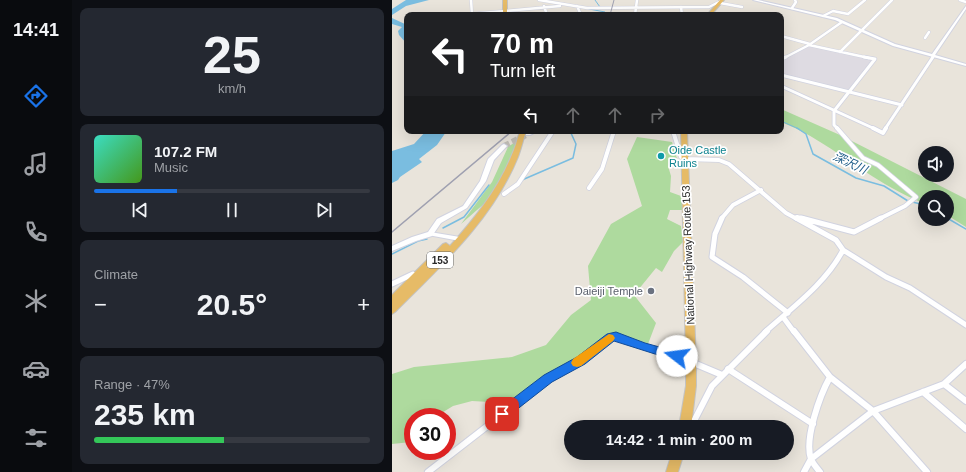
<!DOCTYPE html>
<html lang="en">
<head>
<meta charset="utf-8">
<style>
  :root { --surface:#171b24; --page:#242831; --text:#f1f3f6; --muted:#9ea1a6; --line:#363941; --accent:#1a73e8 }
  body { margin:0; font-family:Arial,"Noto Sans JP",sans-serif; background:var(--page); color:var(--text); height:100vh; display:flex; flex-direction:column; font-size:15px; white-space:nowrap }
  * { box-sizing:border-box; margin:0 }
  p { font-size:13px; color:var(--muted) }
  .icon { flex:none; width:22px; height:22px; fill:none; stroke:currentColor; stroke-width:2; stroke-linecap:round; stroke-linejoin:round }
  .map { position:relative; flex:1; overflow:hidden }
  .sheet { display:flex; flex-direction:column; gap:8px; padding:8px; background:#0d0f14; width:320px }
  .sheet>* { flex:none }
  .banner { position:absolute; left:12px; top:12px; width:380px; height:122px; border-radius:8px; box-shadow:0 4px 16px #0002; background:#202124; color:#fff; overflow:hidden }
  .controls { position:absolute; left:526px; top:146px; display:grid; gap:8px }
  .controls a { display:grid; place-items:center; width:36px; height:36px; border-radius:50%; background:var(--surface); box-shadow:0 4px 16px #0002; font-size:20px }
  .speed { position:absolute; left:12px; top:408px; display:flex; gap:8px; font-size:20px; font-weight:700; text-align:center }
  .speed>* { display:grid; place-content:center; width:52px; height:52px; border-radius:50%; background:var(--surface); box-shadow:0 4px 16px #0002; line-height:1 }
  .speed .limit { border:6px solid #d22; background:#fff; color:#111 }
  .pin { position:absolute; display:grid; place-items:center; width:34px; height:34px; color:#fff; margin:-17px; border-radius:8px; box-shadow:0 2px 6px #0006 }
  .me { position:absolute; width:44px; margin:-22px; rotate:285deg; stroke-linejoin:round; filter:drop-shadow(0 0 3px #0008) }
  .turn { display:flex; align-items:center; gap:14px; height:84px; padding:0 20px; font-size:18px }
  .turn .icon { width:52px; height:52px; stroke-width:2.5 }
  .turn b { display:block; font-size:28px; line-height:34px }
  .lanes { display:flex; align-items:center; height:38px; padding:0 20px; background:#0003; justify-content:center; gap:20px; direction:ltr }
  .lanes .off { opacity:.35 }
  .big { font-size:30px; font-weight:700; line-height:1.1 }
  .sheet .tile { flex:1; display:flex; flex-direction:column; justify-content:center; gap:6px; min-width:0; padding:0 14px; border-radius:8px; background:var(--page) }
  .sheet .dial { align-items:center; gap:0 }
  .dial b { font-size:52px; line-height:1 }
  .song { display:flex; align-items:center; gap:12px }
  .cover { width:48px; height:48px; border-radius:6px; background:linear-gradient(135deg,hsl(170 70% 55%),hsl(100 70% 35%)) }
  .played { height:4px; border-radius:2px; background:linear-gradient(90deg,var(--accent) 30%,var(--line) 30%) }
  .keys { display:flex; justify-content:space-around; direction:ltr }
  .heat { display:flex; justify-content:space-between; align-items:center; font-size:22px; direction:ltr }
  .charge { height:6px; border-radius:3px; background:linear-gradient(90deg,#34c759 47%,var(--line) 0) }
  .trip { position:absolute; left:172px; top:420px; width:230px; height:40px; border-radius:20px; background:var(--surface); box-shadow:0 4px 16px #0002; font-weight:700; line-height:40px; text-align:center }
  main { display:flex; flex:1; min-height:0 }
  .tab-bar { display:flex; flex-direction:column; width:72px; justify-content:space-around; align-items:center; background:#090b0e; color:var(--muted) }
  .tab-bar .icon { width:28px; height:28px }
  .tab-bar .on { color:var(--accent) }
  .tab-bar b { font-size:18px; color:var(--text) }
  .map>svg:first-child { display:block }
  .industrial { fill:#dedbe2 }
  .green { fill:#aeda9e }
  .water { fill:#7abde0 }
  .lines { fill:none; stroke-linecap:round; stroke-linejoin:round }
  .stream-far1 { stroke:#7abde0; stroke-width:1 }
  .stream { stroke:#7abde0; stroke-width:1.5 }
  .secondary-tunnel { stroke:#c2beb7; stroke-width:6; stroke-dasharray:6 3; stroke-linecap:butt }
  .minor-far4-casing { stroke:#d1d3e0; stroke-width:3.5 }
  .minor-far3-casing { stroke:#d1d3e0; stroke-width:4.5 }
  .minor-far2-casing { stroke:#d1d3e0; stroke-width:5.5 }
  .minor-far1-casing { stroke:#d1d3e0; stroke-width:7 }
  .minor-casing { stroke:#d1d3e0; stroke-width:8 }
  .tertiary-casing { stroke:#d1d3e0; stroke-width:2 }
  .secondary-casing { stroke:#d1d3e0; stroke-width:2 }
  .trunk-casing { stroke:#c3c3c3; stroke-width:2 }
  .minor-far4 { stroke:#fff; stroke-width:2.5 }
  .minor-far3 { stroke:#fff; stroke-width:3 }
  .minor-far2 { stroke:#fff; stroke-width:4 }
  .minor-far1 { stroke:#fff; stroke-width:5 }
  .minor { stroke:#fff; stroke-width:6 }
  .tertiary { fill:#fff; fill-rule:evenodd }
  .secondary { fill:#fff; fill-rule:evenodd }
  .trunk { fill:#e6bb67; fill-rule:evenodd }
  .rail-far1 { stroke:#9fa0b0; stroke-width:1 }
  .rail { stroke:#9fa0b0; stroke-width:1.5 }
  .route { fill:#1a73e8; stroke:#114b97 }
  .slow { fill:#f59e0b }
  .culture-dot { fill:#0f9aa8; stroke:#fff; stroke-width:1.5 }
  .worship-dot { fill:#6b7280; stroke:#fff; stroke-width:1.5 }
  .labels { text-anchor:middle; stroke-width:3.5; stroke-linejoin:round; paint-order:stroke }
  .shield { fill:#fff; stroke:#686868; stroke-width:1 }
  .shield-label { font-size:10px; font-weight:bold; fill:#282828 }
  .culture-label { font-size:11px; fill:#0d838f; stroke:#fff; text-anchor:start }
  .street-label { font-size:11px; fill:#282828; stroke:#fff }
  .worship-label { font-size:11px; fill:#5b616d; stroke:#fff; text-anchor:end }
  .water-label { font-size:12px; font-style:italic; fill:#1c5b88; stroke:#fff }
</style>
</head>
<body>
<main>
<nav class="tab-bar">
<b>14:41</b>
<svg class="icon on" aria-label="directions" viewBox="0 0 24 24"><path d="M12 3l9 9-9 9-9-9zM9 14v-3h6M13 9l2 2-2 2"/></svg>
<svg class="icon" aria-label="music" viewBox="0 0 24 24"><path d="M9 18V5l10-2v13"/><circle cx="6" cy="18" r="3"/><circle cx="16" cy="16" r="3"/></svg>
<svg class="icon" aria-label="phone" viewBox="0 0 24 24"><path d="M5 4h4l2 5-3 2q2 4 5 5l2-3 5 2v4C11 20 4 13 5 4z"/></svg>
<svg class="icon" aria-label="climate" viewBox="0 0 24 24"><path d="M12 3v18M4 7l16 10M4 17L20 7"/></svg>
<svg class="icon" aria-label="car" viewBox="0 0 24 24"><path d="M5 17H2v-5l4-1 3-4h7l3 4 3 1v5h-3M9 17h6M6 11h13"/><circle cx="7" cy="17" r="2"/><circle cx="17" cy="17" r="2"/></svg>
<svg class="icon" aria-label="filters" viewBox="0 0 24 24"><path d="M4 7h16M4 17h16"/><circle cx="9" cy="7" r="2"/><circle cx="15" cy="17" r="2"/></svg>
</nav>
<section class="sheet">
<div class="tile dial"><b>25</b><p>km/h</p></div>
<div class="tile">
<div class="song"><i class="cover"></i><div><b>107.2 FM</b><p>Music</p></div></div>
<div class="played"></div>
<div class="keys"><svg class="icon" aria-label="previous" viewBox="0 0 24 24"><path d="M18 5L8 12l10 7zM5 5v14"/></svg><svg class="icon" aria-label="pause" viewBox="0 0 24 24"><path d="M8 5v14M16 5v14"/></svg><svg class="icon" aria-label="next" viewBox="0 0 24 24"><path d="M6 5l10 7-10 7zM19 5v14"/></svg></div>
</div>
<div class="tile"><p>Climate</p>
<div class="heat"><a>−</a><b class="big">20.5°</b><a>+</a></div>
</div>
<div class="tile"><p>Range · 47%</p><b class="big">235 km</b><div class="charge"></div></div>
</section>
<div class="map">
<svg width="574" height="472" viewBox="0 0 574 472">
  <rect width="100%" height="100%" fill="#e9e4db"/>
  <path class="industrial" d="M417,45L483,59L457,91L389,75V59Z"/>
  <path class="green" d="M389,109L448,135L574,199V227L555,215V197H533V204C522,199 510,194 500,188C462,167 430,138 389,122Z
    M245,137L280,142L285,159L276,166L279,176L278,192L289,196L291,210H278L275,219L289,226L291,242L282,251L270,272L264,268L242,295L264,323L256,344L244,343L221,333L115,403L80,401L61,406L43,417H21V438L19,442L0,444V374L22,367L120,357L154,345L179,315L199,300L196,266L219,224L250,206L235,159Z
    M126,140L109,180L93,203L69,224L100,182L116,147Z"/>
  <path class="water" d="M14,0H37L14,6L0,15V9Z
    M0,18L15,25V44L7,35L6,31L10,27L0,24Z
    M34,131L54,132L45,145L27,159L30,162L8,177L6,180L0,183V151L22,144Z"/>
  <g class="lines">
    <path class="stream-far1" d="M203,0L208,7
      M197,9L213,12L215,15
      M389,121L407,129"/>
    <path class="stream" d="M405,128L414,134L421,154L464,178L492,186L516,201L533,205
      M130,180L181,158L184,144L178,131
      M555,218L574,229
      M51,228L72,217L97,185
      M0,254L26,241L35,239"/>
    <path class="secondary-tunnel" d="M112,146L136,134"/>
    <defs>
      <path id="minor-far4" d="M79,0L80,15
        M147,0L195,8L317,7L329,1
        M568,0L574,2
        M328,3L350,7
        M152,6L155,15
        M185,6L189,15
        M289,7L290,15
        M400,8L404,2L403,0
        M68,15L168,6
        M243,15L245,0
        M431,16L441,11L456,14L473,0
        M389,36L418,44
        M533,38L537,32
        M417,45L477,58
        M448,52L500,0
        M392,58L417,45L450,22
        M540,58L541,56"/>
      <path id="minor-far3" d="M389,59L394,57
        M389,75L510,105
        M389,86L483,129
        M446,129L442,125V111L483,59L472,57
        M493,129L541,57"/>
      <path id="minor-far2" d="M445,128L471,158L486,165L524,197L513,206L487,219
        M481,128L491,133L494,128
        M234,131H236
        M281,131L289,157L293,159L327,160L337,164L394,213L405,219
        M197,188L210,169L222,131
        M112,194L126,184L161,131
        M405,217L413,219
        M329,219L341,205L369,190"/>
      <path id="minor-far1" d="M330,218L323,234L320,257L351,277L396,313
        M409,218L462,232L489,218
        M451,250L494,277L518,288L574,325
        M0,284L21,274
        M391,317L402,332
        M373,332C401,307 434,283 451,250L444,240L404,218"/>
      <path id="minor" d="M402,331L438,377L481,411L535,472
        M336,369L421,424
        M552,384L574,401
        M531,392L574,429
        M294,427L301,423L320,386L375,331
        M36,472L156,379L189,360L219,337L285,356L330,375
        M412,472L419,459L481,411L552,384L574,364
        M428,472C425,468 421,464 419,459C412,439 428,395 438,377"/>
      <path id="tertiary" d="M361,0H366L445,18L503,44L540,54L574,6V9L543,55L574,64V66L501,46L443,20Z
        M38,232L68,237L71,239L68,241L36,235L35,234L36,233Z"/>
      <path id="secondary" d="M138,131H146L138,135H134V133Z
        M112,144L115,146L102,160L94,181L75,208L49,223L40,236L24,241L0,251V246L20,237L36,232L45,219L71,206L88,181L96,159L110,145Z"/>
      <path id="trunk" d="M111,0H115V15H111Z
        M328,0H332L319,15H315Z
        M128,131H134C131,140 129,149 126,157C101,219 49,266 3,312L0,314V295L51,244L54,243L58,246C82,219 105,191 119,157C123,149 125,140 128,131Z
        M289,131H295L304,363V386L299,427H287L294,386V363Z
        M280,453H292L286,472H274Z"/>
    </defs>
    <use href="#minor-far4" class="minor-far4-casing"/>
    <use href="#minor-far3" class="minor-far3-casing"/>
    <use href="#minor-far2" class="minor-far2-casing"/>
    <use href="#minor-far1" class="minor-far1-casing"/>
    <use href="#minor" class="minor-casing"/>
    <use href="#tertiary" class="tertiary-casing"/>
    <use href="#secondary" class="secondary-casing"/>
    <use href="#trunk" class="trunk-casing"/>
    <use href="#minor-far4" class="minor-far4"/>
    <use href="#minor-far3" class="minor-far3"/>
    <use href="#minor-far2" class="minor-far2"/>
    <use href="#minor-far1" class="minor-far1"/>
    <use href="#minor" class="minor"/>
    <use href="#tertiary" class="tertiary"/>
    <use href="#secondary" class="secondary"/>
    <use href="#trunk" class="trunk"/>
    <path class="rail-far1" d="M218,15L222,0"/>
    <path class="rail" d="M0,232L120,131"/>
  </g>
  <path class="route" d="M224,332L253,343L289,353L291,356L289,359L285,361L222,341L193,364L160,382L114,418L110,420L106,418L104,414L106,410L152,375L185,357L215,334Z"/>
  <path class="slow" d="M217,334L221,335L223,338L221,341L189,366L185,367L181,366L179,363L181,359Z"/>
  <circle class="culture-dot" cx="269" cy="156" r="4"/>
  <circle class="worship-dot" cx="259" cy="291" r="4"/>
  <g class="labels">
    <rect class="shield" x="35" y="252" width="26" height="16" rx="3"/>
    <g class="shield-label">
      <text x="48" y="264">153</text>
    </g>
    <g class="culture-label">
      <text x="277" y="154">Oide Castle<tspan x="277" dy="13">Ruins</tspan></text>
    </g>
    <g class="street-label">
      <text transform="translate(296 255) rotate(-92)" y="4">National Highway Route 153</text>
    </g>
    <g class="worship-label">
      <text x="251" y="295">Daieiji Temple</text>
    </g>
    <g class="water-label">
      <text transform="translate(458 163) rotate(25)" y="4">深沢川</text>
    </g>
  </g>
</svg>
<div class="controls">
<a><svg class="icon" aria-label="sound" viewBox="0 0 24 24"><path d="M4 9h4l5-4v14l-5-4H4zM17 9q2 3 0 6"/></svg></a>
<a><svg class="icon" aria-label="search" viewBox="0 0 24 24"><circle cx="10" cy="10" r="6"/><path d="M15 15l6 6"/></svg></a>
</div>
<div class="speed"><div class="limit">30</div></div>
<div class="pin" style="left:110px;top:414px;background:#d93025"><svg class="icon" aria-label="arrive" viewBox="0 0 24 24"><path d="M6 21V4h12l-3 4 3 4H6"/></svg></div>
<svg class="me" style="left:285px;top:356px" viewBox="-20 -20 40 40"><circle r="19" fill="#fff"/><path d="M0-13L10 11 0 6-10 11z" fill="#1a73e8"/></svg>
<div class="trip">14:42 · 1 min · 200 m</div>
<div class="banner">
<div class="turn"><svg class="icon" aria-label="left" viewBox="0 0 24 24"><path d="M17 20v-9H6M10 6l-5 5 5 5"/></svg><div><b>70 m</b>Turn left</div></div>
<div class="lanes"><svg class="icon" aria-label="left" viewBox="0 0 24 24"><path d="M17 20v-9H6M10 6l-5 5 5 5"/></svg><svg class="icon off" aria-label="ahead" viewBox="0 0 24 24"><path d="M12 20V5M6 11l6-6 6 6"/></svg><svg class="icon off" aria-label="ahead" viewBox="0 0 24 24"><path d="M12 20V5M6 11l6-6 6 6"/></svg><svg class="icon off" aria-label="right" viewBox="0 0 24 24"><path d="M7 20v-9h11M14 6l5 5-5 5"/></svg></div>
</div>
</div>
</main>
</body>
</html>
